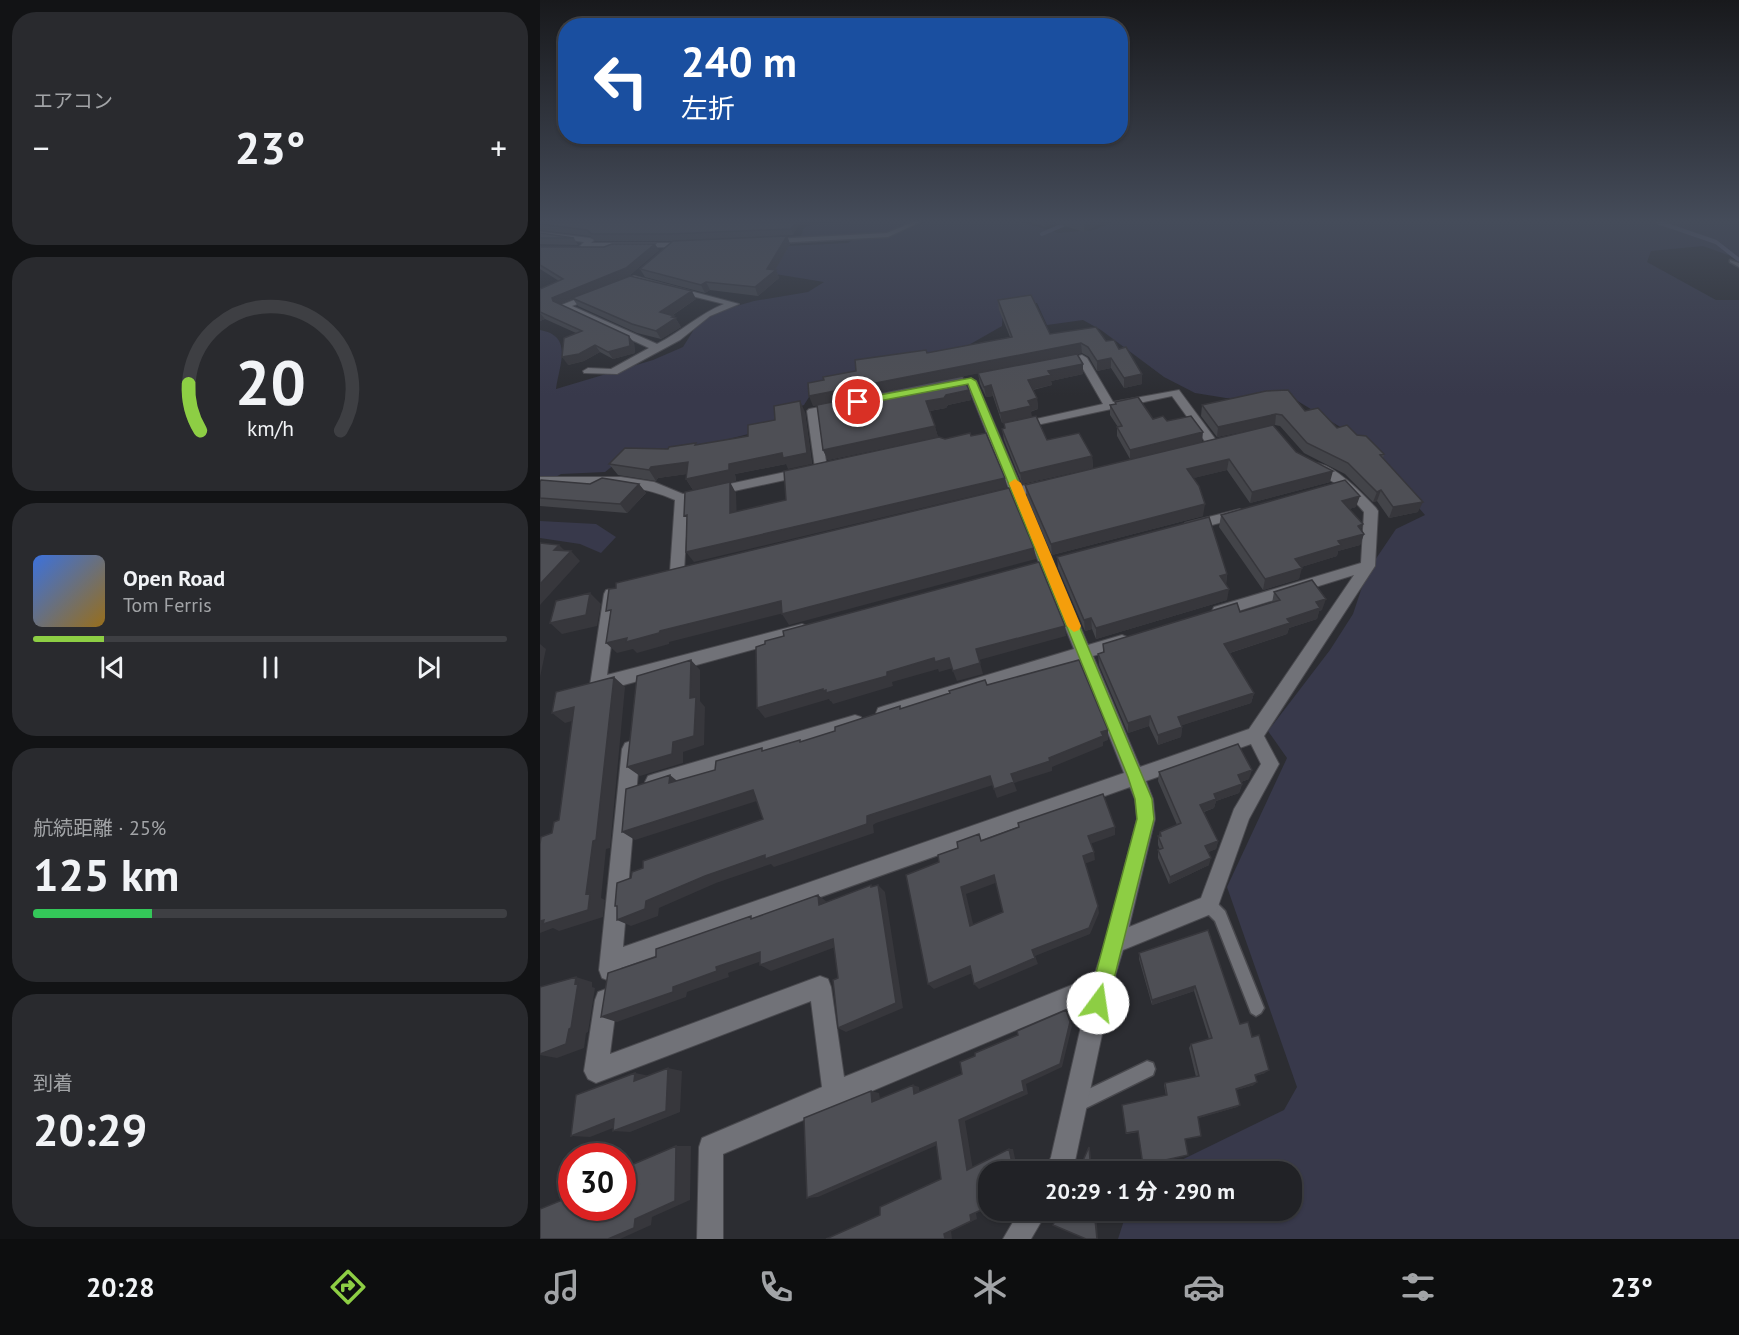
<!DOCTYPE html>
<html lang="ja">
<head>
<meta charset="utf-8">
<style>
  :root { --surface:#212226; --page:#292a2e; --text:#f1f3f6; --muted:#a2a4a7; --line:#3e3f43; --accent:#8dce44 }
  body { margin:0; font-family:"PT Sans","Noto Sans JP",sans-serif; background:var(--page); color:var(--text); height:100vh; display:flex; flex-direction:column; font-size:22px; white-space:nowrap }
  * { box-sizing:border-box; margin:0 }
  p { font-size:20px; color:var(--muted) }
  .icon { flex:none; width:33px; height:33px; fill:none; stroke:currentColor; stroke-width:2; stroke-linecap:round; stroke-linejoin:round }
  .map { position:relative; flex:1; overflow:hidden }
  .side { display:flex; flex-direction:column; gap:12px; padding:12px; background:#121315; width:540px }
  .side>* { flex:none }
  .hud { position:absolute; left:18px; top:18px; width:570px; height:126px; border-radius:24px; box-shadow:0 2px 4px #0004,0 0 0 2px var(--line); background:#1a4fa0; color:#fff; overflow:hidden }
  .speed { position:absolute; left:18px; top:1143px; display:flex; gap:12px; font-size:30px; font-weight:700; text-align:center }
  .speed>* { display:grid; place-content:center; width:78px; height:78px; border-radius:50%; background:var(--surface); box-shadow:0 2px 4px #0004,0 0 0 2px var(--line); line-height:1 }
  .speed .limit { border:9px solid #d22; background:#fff; color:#111 }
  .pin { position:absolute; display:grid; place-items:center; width:51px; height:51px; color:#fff; margin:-26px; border:3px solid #fff; border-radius:50%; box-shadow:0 2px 6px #0007 }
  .me { position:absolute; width:66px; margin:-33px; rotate:14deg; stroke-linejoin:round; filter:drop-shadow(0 0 4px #0008) }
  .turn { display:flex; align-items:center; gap:21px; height:126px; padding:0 24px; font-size:27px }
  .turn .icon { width:78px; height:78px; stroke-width:2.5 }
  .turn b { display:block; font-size:42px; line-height:51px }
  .big { font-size:45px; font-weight:700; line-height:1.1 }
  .side .widget { flex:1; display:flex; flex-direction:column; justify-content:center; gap:9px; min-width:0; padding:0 21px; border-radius:24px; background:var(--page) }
  .side .dial { align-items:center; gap:0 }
  .dial svg { height:156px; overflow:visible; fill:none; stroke:var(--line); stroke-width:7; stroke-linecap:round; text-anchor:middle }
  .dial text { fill:var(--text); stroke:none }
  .song { display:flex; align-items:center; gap:18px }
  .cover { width:72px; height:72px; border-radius:9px; background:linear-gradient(135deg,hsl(220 70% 55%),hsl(40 70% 35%)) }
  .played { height:6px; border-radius:3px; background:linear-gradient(90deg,var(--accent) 15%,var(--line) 15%) }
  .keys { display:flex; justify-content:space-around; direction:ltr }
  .heat { display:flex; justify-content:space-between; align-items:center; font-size:33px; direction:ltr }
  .charge { height:9px; border-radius:4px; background:linear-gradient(90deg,#34c759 25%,var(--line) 0) }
  .trip { position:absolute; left:438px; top:1161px; width:324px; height:60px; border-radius:24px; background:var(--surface); box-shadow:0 2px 4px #0004,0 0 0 2px var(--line); font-weight:700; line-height:60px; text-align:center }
  .dock { display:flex; height:96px; justify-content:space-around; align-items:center; background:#0d0e0f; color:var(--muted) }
  .dock .icon { width:42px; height:42px }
  .dock .current { color:var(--accent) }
  .dock b { font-size:27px; color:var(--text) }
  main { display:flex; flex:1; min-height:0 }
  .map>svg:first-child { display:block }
  .green { fill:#38394b }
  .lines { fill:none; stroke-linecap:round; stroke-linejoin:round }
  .stream { stroke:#5b5d79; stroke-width:4 }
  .service-casing { stroke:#49494e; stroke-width:3 }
  .minor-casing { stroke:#49494e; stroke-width:2 }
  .service { fill:#717278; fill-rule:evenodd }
  .minor { fill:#717278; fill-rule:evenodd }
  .wall { fill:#434449 }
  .shaded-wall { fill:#37373c }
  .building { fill:#4e4f55; stroke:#37373c; stroke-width:1.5; fill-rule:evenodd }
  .route { fill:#8dce44; stroke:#5c862c; stroke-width:1.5 }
  .slow { fill:#f59e0b }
</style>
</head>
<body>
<main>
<section class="side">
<div class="widget"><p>エアコン</p>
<div class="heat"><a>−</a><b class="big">23°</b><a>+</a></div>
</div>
<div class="widget dial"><svg viewBox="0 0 100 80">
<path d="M14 69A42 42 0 1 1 86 69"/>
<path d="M14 69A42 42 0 0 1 8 45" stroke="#8dce44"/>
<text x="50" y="56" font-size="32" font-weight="700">20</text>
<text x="50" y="72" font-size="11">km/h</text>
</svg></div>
<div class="widget">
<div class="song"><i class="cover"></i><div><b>Open Road</b><p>Tom Ferris</p></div></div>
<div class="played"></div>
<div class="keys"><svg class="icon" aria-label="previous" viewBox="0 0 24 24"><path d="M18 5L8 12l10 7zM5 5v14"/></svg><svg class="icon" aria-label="pause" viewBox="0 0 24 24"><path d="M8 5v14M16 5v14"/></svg><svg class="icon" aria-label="next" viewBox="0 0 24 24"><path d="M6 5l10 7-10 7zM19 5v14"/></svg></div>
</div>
<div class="widget"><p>航続距離 · 25%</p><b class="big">125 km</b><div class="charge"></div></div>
<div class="widget"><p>到着</p><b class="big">20:29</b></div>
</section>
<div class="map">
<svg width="1199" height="1239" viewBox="0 0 1199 1239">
  <rect width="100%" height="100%" fill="#2c2d32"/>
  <path class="green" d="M302,222H374L348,234L364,231L386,222H482L518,233L554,230L572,222H1199V259L1163,246L1111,251L1107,262L1176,300H1199V1239H578L587,1211L752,1210V1172L619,1171L744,1110L757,1087L687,887L747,758L728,731L790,650L813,614L827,572L856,529L885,515L820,439L751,397L686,398L655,393L624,377L561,330L543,320L507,325L497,303L463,308L462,326L420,350L274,389L264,405L238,414L232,428L138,452L84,457L65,472L21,474L0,486V330C34,336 19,365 16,389L113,360L143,347L158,323L186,309L214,301L268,292L284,282L229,273L186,249L308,243L315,238H260L264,228L273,224Z
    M0,521L56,524L76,537L61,553L40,544L0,538Z"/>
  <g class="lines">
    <path class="stream" d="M1118,222L1176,242L1199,260
      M502,234L530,222"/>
    <defs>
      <path id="service" d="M373,222H380L348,237L235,243L232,241L235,239L347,233Z
        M1190,260L1199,263V267L1190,262Z
        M669,898L674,900L685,911L724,1008L721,1013L716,1016L711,1013L675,921L664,910L662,905L664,900Z
        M607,1061L613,1063L615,1069L613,1075L542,1110L536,1112L530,1110L528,1104L530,1098Z"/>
      <path id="minor" d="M0,232L50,238L54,240L51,243H133L137,245L133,247L44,248L40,246L44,242L0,236Z
        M94,276L199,304L170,316L140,340L77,374L44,373L43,371L48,368L71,369L109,348L19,306ZM95,282L184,304C159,314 141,332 117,344L32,306Z
        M542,355L547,358L573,402L639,390L679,444L673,448L669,447L632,396L478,429L474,428V424L563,404L539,362L520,365L515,362Z
        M431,378L436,381L481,486L504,481L510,485L508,488L484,494L548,645L582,635L587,637L590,641L587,645L553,656L600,767L709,729L814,575L679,617L674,615L672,611L674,607L821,563L824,512L802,487L770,469V463C790,459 823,494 836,508L838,511L835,566L724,736L739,764L709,819L676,912L583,950L573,983L535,1161L531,1172H505L511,1157L547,1000L183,1154V1239H157L159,1147L162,1138L282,1087L271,1001L56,1083L48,1079L44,1071L55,1000L58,992L66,989L74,992L77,1000L70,1054L280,976L288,979L291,987L304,1077L554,976L565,943L597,819L595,799L590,787L81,968L78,978L70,981L62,978L59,970L82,749L85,743L91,741L97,743L100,749L83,947L584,773L539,660L344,720L338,718L336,713L338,708L344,706L534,649L472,496L452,501L446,497L447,494L469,489L426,381ZM711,744L721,764L694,809L661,898L589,927L615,819L613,799L606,781Z
        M296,404L302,407L300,409L279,413L287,468L281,472L275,468L267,411L269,409Z
        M264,468L268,469L270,472L268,475L148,501L144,572L137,577L130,572L135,500C90,480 49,485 0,485V477H81L114,482L143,494Z
        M700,509L707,513L705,516L650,531L643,526L645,523Z
        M71,589L76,590L78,594L67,675L262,624L267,626L270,630L267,634L262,636L58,692L52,690L50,685L64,594L66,590Z
        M315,715L321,717L323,722L321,727L315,729L114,790L108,788L105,782L108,776L114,774Z
        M480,1210H508L491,1239H463Z"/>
    </defs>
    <use href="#service" class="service-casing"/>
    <use href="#minor" class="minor-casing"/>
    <use href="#service" class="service"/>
    <use href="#minor" class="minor"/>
  </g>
  <path class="wall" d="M0,222H260L253,235L133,241H56L50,236L0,230Z
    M491,222H563L544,232L515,223L505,227Z
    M0,233L34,238L38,245L0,244Z
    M247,236L250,244L235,270H236L239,278L218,296L170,290L165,293L105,277L100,269Z
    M0,247L119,250L90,275L56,289L156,299L133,315L134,316L141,327L121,339L97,333L38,306L33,299L20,304L94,343L95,353L73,359L60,352L44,361L28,365L36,333L5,319L0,321V289L19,281L0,269Z
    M458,300L510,334L566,341L579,349L602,374V384L584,388L571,368L557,371L549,357L542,353L439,373L543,374L511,381L512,385L493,390L497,398L498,409L462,423L453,396L446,397L440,384L438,373L374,386L429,390L431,400L408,405L406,408L390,411L398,437L288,460L283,450L277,405L273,406L284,380L387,353L470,337L459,310Z
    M575,402L613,419L627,421L662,442L590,459L577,436V427H578L570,415V405L575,404Z
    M662,405L765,411L797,428L817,435L844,454L843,458L878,512L849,518L837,501L833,502L805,474L764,453L740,426L735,425L677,437L661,416Z
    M265,412L272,464H246L195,474L196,481L153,490L146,479V474L118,478L116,481L78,475L69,464L157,445L208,436L235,420Z
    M464,423L552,456L553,468L482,484L464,440L462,429L465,428Z
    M733,425L756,452L790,482L710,503L687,470L653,478L663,516L512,555L487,497L485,485Z
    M0,482L50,484H99L106,493L87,513L0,506Z
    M816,507L809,509L823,524L821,529L824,534L820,545L798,551L797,556L761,567L759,579L723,590L679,527L681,515Z
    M517,557L687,574L686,585L687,600L556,639L552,629L545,631L518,568Z
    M734,592L782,610L779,611L777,619L749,628L747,634L690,653L714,693L711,703L642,725L641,737L618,745L609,726L588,733L559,665L558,654L563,652V644L700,612L732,603Z
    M619,772L709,779L701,782L702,784L699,793L676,801L674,808L664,812L678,841L676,849L668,852L669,865L629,884L618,858V850H620L618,845V836H619L620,832L637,825L618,781Z
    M668,930L700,1024L712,1037L725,1073L715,1076L714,1085L696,1090L700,1105L697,1107L658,1118L661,1136L659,1137L645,1139L598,1132L586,1134L582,1105L626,1096L624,1085L625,1083L656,1077L649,1048L651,1044L669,1039L654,991L612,1005L599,959V953Z"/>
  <path class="shaded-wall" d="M255,222H260L253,235L251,229Z
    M504,222H515V223L505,227Z
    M545,222H563L544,232V223Z
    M247,236L250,244L234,272L236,270L239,278L218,296L215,287L227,269Z
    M115,244L119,250L90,275L17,305L13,301L12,298Z
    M166,282L170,290L165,293L161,285Z
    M152,291L156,299L125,320L120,312Z
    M0,313L5,319L0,321Z
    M134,316L141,327L121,339L116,331Z
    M89,336L94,343L95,353L73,359L68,352Z
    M541,343L542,353L273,406L269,396Z
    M55,345L60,352L44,361L28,365L22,357Z
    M571,358V368L557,371V361Z
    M543,364V374L511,381L512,385L490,390L488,380L508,371Z
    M602,374V384L584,388V378Z
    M451,385L453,396L446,397L444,387Z
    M429,390L431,400L408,405L406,408L389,411L386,401L406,395Z
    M497,398L498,409L491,411L492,417L462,423L460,413Z
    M260,401L265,412L272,464L248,469L246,464L195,474L196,481L153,490L146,479L189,464Z
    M736,414L735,425L677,437L678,427Z
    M395,426L398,437L288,460L283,450Z
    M663,432L662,442L590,459V450Z
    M552,456L553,468L482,484L480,473Z
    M689,459L687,470L646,480L647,469Z
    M148,462L155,473L118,478L116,481L109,470L111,467Z
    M793,471L790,482L710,503L712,492Z
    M465,478L467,488L154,562L146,552Z
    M190,482L196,493L197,524L190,513Z
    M99,484L106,493L87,513L80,504Z
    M841,490L837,501L833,502L837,492Z
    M820,496L816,507L799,512L802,501Z
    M883,502L878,512L849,518L853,507Z
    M665,504L663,516L512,555L511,544Z
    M823,524L819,535L824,534L820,545L798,551L797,556L752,570L755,559L798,541L818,526Z
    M19,545L28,554L31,551L40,561L0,605V584L14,550Z
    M494,548L496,559L249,625L242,614Z
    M762,568L759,579L723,590L725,579Z
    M687,574L686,585L680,576Z
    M689,589L687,600L556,639V628Z
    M50,593L61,604L57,626L22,634L10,623Z
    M786,599L782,610L779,611L777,619L749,628L747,634L683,655L684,644L747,619L776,602Z
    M241,601L248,612L129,642V644L97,653L93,649L77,653L66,643L120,631Z
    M551,618L552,629L545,631L544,620Z
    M525,626L526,636L439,660L436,649Z
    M0,644L6,649L0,677Z
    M394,658H409L413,668L399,672L398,669L352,682L353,686L293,704L291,701H290L289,699L225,718L217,708Z
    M151,660L160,670V701L165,707L164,745L143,752V763L100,776L87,767L133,742L150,698Z
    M440,663L443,674L417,681L413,671Z
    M74,677L85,687L70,848L66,849L61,898L65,900L63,917L19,931L13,928L0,933V921L46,894Z
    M714,693L711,703L637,727L638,717Z
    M34,707L46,717L25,723L12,713Z
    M610,716L609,726L588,733V723Z
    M642,727L641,737L618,745V735Z
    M568,730V740L563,742V746L512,767V771L474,783L477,791L457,798L454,789L471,774L509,758L561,732Z
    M712,770L709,779L695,784L698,775Z
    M130,775L141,784L129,783Z
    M450,776L453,785L336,823L333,825L334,833L234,867L231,864L176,883L119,908L118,916L91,926L77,920L106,901L165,876L330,815Z
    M702,784L699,793L676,801L674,808L659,813L660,805L674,794Z
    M213,790L223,799L95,840L82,832Z
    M575,827V835L550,844L548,836Z
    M678,841L676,849L664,854L665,846Z
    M554,852L555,860L544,864L543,856Z
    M671,858L669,865L629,884L630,877Z
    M454,875L458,882L426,894L435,932L430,926L421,887Z
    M338,885L345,892L363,1008L306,1032L298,1028Z
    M278,895L287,902L279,905Z
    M558,906L559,913L550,934L495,956L498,964L439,989L434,984L492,950Z
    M293,939L301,945L231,971L220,965Z
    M220,952L230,958L188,973L189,977L147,992L146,997L77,1022L61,1017L176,967Z
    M430,966L435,972L394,989L388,984Z
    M36,977L52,982V987L55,988L48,1032L46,1033L44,1048L17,1058L0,1055L35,984Z
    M655,986L654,991L612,1005V1000Z
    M526,1010L532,1026L522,1067L486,1084L488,1094L425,1121L433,1170H427L419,1120L482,1081Z
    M128,1068L142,1071L140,1112L90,1132L73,1131Z
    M729,1070L725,1073L711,1077L715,1075Z
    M95,1073L110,1076L94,1081Z
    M717,1082L714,1085L693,1091L696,1089Z
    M373,1085L379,1087L380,1096L374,1094Z
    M331,1091L339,1093L341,1104L332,1102Z
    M700,1105L697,1107L656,1119L658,1117Z
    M74,1119L91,1121L50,1137L31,1136Z
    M396,1142L402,1143L278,1197L267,1198Z
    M136,1146H151L150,1200L112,1217L111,1225L80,1239H68L95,1219Z
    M549,1147L550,1148L552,1172H551Z
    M469,1149H473L478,1172H474Z
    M448,1207V1208L436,1213L437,1219L411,1231L412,1239H405L404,1234L430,1215Z
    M554,1210H556L558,1239H557Z"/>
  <path class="building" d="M0,222H255L251,229L130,234H52L47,230L0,224Z
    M0,233L34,238H0Z
    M247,236L227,269L236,270L215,287L166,282L161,285L100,269L133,241Z
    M72,244H115L86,268L12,298L13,301L89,336L90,346L68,352L55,345L39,354L22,357L24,338L42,331L0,312V289L23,279L0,265V247H64Z
    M90,276L152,291L120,312L134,316L132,317L136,318L116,331L92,324L32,298Z
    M491,295L510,334L556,327L566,341L574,340L579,349L586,347L602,374L584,378L571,358L557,361L548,347L541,343L269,396L268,383L284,380L283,377L316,371L315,360L386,350L387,353L472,337L458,300Z
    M537,354L543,364L508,371L511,375L488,380L497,398L488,401L491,406L460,413L451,385L444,387L438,373Z
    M423,376L429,390L406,395L404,398L386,401L395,426L283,450L277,405Z
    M748,390L765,411L778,408L797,428L807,425L817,435L826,436L844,454L840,455L883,502L853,507L841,490L837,492L808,463L767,443L742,415L736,414L678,427L662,405L726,391Z
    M598,397L613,419L623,416L627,421L651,416L663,432L590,450L577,427L582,426L570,405L576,404L575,402Z
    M260,401L267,453L243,458L242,453L189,464V470L146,479L148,462L111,467L109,470L69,464L85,448L128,449L129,447L156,443L155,445L208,436V425L235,420L234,406Z
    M496,416L507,440L539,433L552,456L480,473L462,429L465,428L464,423Z
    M733,425L756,452L793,471L712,492L689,459L647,469L659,486L665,504L511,544L485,485Z
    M430,433L431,436L446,433L465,478L146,552L147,515L144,516L145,492L190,482V513L246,500L244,471L399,437L405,439Z
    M62,478L99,484L80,504L0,498V482L1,480L50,484Z
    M805,480L820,496L802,501L823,524L818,526L824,534L798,541L801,545L755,559L762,568L725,579L681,515Z
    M469,488L494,548L242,614L241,601L120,631L119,633L86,642L87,638L66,643L71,610L66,611L69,589L76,588V583Z
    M669,517L687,574L680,576L689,589L556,628L551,618L544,620L517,557Z
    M0,543L19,545L14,550L31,551L0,584Z
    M499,562L525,626L436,649L440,663L413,671L409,658L395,662L394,658L347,672V676L286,693V690L283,691V689L217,708L216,647L225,644V641L244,636L243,631Z
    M772,580L786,599L776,602L780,608L747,619L750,623L684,644L714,693L638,717L642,727L618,735L610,716L588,723L558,654L564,652L563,644L697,603L700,612L740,600L734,592Z
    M50,593L46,615L10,623L16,601Z
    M151,660L150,698L156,697L154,736L133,742L132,754L87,767L97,676Z
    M539,660L568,730L561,732L563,736L509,758L510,761L471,774L474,782L454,789L450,776L330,815L327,816V824L225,859V855L165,876L106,901L105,909L77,920V906H75L77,883L91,878L92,872L103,868V861L223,819L213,790L82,832L86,789L130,775L129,783L175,770L176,761L222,748V751L260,740V742L295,731V727L360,706V709L410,693L409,691L445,680L447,685Z
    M74,677L56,840L53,841L46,894L50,893L48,910L3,924L4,920L0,921V844L1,837L12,833L14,822L19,820L34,707L12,713L16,692Z
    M698,744L712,770L698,775L702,784L674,794L676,799L660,805L678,841L665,846L671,858L630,877L618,850L623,848L618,836H621L620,832L641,823L619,772Z
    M563,794L575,827L548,836L554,852L543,856L558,906L549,928L492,950L495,958L434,984L430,966L388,984L366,875L399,862L398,855L418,848L417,842L439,834L441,841L479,827L478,823ZM454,875L463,912L430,926L421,887Z
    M331,885V887L338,885L356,1003L298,1028L293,980L298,978L293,939L220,965V952L176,967L177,971L133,987V992L61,1017L68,973L116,957V949L211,916V919L278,895L279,905Z
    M668,930L700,1024L708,1022L712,1037L719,1035L729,1070L715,1075L717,1082L696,1089L700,1105L658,1117L661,1136L645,1139L648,1155L603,1165L598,1131L586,1133L582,1105L627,1095L625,1083L659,1076L651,1044L672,1038L655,986L612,1000L599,953Z
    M36,977L35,984L38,983L31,1028L29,1029L26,1044L0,1054V987Z
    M526,1010L530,1022L520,1064L482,1081L484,1091L419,1120L427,1170L469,1149L474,1172H448V1207L430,1215L431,1221L404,1234L405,1239H286L340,1215V1207L401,1179L396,1142L267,1198L264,1118L331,1091L332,1102L373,1085L374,1094L422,1074L420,1062L435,1056V1053L478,1035L477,1031Z
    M128,1068L126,1111L73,1131L74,1119L31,1136L36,1095L95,1073L94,1081Z
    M136,1146L135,1201L95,1219L94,1228L68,1239H0V1209L32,1196V1208H82V1169Z
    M549,1147L551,1172H538Z
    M520,1210H554L557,1239H546L513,1225Z"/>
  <linearGradient id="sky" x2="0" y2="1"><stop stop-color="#18191c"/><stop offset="0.56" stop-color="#454c5a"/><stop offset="1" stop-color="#454c5a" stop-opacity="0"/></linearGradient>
  <rect width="1199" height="395" fill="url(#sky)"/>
  <path class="route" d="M431,378L436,381L612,799L614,819L568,1003L565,1010L558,1013L551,1010L548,1003L597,819L595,799L588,777L428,384L318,405L313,402L318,399Z"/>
  <path class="slow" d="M475,479L481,483L541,626L539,630L534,632L527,626L469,483Z"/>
</svg>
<div class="speed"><div class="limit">30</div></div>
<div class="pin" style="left:318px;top:402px;background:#d93025"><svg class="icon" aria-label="arrive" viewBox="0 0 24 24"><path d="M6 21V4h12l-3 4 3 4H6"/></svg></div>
<svg class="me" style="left:558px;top:1003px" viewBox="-20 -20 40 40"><circle r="19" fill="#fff"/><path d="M0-13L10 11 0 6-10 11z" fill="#8dce44"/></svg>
<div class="trip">20:29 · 1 分 · 290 m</div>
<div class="hud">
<div class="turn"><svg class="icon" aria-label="left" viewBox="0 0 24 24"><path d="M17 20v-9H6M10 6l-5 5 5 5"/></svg><div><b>240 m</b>左折</div></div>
</div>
</div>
</main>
<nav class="dock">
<b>20:28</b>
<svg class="icon current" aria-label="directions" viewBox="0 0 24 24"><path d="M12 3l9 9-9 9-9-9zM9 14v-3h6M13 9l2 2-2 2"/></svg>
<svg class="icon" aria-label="music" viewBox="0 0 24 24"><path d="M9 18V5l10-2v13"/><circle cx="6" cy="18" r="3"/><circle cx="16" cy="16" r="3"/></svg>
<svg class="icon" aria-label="phone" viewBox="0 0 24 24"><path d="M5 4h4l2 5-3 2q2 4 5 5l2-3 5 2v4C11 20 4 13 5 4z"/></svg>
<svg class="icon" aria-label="climate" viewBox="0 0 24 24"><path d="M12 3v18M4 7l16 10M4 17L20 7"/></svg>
<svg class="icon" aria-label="car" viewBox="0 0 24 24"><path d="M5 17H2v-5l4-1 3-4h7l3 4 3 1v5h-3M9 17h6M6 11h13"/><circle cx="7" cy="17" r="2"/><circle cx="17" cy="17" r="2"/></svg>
<svg class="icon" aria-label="filters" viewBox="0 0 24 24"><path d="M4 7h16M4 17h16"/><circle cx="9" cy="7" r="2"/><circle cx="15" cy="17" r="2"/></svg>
<b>23°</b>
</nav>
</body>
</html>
